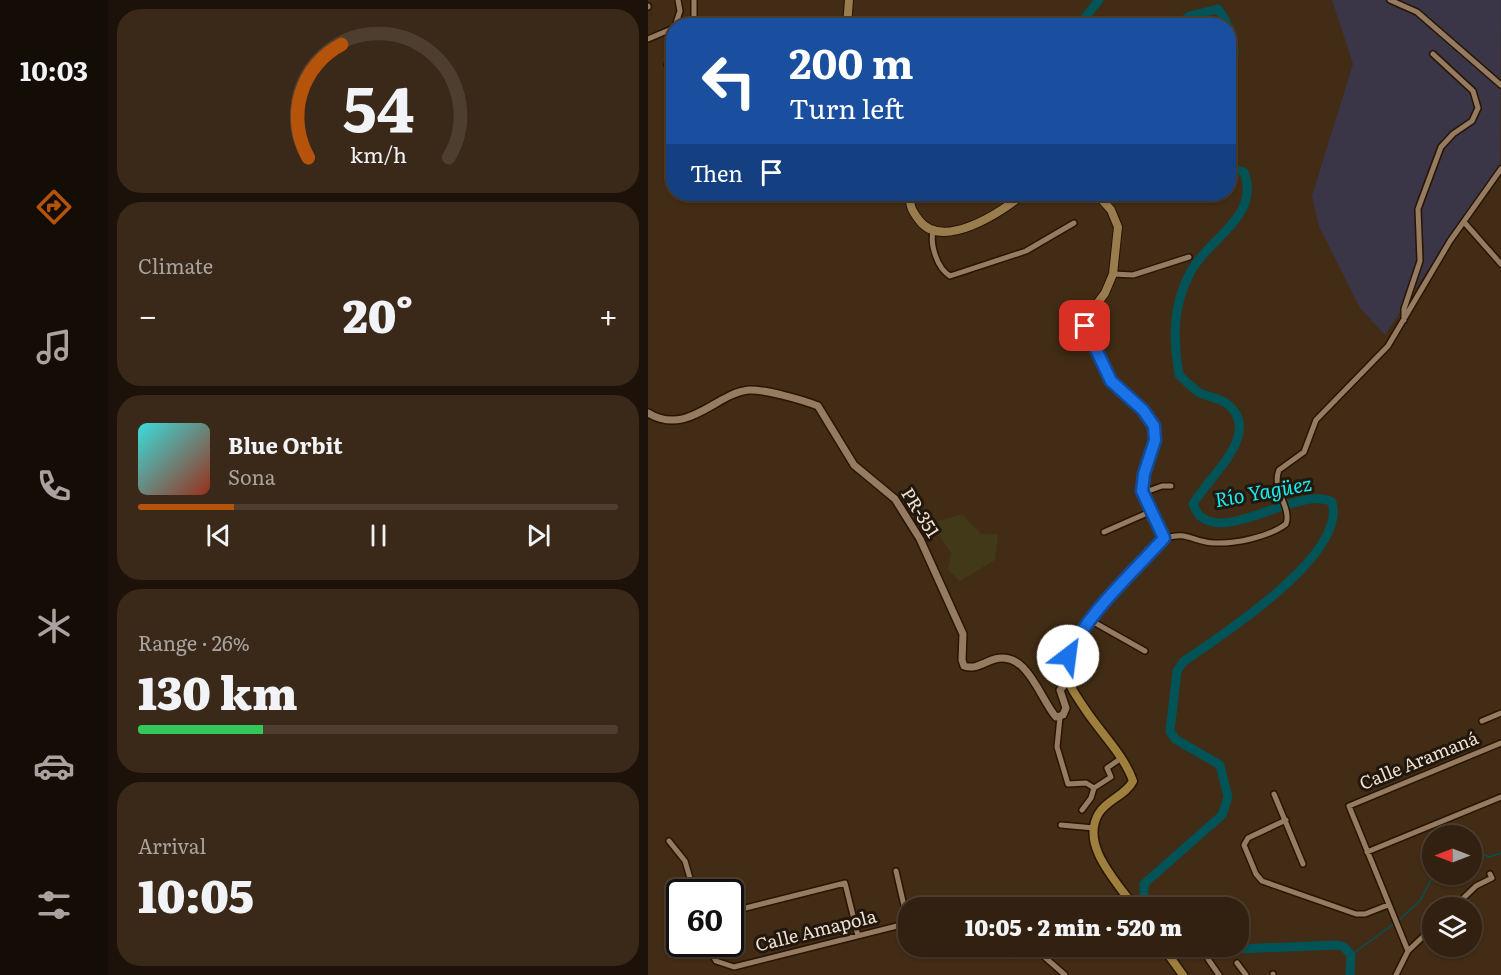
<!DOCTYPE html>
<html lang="en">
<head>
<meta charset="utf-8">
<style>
  :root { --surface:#322110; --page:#3a2919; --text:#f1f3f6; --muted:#a8a39f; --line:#4d3e30; --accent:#b45309 }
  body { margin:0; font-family:Literata,serif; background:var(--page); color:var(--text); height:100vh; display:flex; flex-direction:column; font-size:22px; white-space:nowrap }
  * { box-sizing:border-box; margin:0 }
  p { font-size:20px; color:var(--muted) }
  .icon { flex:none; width:33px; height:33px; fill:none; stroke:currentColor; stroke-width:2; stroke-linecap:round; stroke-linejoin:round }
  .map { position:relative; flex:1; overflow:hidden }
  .details { display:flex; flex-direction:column; gap:9px; padding:9px; background:#1c1209; width:540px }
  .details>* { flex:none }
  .guide { position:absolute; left:18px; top:18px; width:570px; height:183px; border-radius:24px; box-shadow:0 2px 4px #0004,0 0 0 2px var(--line); background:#1a4fa0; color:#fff; overflow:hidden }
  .needle { width:39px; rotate:270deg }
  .controls { position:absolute; left:774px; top:825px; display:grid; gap:12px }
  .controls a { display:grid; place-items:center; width:60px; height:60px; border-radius:50%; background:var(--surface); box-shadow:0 2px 4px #0004,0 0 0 2px var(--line); font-size:30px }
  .speed { position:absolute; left:18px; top:879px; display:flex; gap:12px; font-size:30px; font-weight:700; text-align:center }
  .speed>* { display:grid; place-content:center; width:78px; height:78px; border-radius:50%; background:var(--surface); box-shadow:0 2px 4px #0004,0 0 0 2px var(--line); line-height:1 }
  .speed .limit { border:3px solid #111; border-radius:9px; background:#fff; color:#111 }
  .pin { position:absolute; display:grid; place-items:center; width:51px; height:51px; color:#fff; margin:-26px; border-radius:12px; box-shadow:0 3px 9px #0006 }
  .me { position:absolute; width:66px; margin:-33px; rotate:30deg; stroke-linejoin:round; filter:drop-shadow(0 0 4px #0008) }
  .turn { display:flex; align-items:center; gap:21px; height:126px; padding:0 24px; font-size:27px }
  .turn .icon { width:78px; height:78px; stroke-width:2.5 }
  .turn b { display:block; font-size:42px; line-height:51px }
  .then { display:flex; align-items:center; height:57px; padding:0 24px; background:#0003; gap:12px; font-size:22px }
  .big { font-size:45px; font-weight:800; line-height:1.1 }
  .details .card { flex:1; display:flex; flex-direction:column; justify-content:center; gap:9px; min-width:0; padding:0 21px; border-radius:24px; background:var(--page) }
  .details .dial { align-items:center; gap:0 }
  .dial svg { height:156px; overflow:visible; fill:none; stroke:var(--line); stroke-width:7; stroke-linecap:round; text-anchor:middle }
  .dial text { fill:var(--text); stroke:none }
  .song { display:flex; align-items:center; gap:18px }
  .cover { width:72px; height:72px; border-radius:9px; background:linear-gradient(135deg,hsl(180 70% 55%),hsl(10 70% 35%)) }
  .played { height:6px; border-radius:3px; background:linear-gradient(90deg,var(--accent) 20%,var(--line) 20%) }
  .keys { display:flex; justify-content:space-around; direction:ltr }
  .heat { display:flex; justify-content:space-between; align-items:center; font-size:33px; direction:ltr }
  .charge { height:9px; border-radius:4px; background:linear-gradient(90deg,#34c759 26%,var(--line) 0) }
  .trip { position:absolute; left:250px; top:897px; width:351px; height:60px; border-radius:24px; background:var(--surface); box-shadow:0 2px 4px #0004,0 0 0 2px var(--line); font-weight:800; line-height:60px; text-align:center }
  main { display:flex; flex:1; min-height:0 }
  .dock { display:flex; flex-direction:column; width:108px; justify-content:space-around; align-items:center; background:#140d06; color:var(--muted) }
  .dock .icon { width:42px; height:42px }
  .dock .current { color:var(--accent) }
  .dock b { font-size:27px; color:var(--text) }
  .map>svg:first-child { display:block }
  .education { fill:#3a3647 }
  .sand { fill:#413918 }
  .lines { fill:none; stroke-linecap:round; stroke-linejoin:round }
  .stream { stroke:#005356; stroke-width:1.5 }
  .river { stroke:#005356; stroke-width:9 }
  .minor-casing { stroke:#281400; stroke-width:8 }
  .tertiary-casing { stroke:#281400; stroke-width:10 }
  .secondary-casing { stroke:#281400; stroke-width:10 }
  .primary-casing { stroke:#281400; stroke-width:11 }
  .minor { stroke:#957b62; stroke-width:5 }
  .tertiary { stroke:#957b62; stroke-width:7 }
  .secondary { stroke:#9a7d4f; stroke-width:8 }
  .primary { stroke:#9e7f3d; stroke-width:8 }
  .route-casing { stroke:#114b97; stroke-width:15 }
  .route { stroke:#1a73e8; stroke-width:10 }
  .labels { text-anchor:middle; stroke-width:6; stroke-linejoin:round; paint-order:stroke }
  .street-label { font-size:18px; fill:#eee0d2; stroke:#21170d }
  .water-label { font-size:20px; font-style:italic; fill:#14eef4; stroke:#21170d }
</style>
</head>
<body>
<main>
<nav class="dock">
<b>10:03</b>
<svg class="icon current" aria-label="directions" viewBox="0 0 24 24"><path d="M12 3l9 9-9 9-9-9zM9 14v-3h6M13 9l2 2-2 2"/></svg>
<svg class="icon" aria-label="music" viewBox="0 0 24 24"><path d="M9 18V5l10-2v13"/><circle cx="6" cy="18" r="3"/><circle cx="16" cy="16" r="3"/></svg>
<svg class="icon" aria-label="phone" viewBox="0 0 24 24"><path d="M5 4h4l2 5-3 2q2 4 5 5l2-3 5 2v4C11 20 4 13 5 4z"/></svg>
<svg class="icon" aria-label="climate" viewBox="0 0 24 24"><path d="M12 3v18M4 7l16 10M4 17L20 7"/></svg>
<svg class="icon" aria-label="car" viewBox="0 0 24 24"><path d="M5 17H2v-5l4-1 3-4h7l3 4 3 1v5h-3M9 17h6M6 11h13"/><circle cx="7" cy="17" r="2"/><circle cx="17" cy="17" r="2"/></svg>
<svg class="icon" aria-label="filters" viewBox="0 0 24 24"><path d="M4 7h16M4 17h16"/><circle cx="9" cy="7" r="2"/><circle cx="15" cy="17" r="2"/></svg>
</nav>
<section class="details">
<div class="card dial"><svg viewBox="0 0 100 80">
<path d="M14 69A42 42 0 1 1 86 69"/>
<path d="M14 69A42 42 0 0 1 31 11" stroke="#b45309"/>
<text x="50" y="56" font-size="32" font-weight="700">54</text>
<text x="50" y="72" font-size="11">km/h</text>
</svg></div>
<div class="card"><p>Climate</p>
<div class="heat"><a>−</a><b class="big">20°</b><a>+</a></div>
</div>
<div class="card">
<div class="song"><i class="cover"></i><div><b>Blue Orbit</b><p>Sona</p></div></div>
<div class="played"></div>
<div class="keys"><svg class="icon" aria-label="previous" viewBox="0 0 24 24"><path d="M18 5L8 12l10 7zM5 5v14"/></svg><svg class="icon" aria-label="pause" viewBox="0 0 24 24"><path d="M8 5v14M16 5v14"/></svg><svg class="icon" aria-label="next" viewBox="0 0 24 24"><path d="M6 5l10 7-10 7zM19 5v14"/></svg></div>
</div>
<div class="card"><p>Range · 26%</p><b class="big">130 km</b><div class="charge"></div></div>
<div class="card"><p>Arrival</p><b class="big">10:05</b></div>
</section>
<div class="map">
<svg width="853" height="975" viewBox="0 0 853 975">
  <rect width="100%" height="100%" fill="#422c15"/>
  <path class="education" d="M684,0H853L852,165L809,225L737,335L712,308L671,226L664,196L705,64Z"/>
  <path class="sand" d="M314,514L333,534H350L347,560L312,581L300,570L303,553L288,531V522Z"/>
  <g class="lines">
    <path class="stream" d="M824,850L841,857L853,853
      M751,920L772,901L786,874
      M703,955L747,923"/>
    <path class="river" d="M434,26L435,20L451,0
      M530,26L541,16L570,9C591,37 588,57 580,89
      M519,194H534
      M504,908L496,899V884L574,815L580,797L572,765L527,739L522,731L529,671L535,662C572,636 700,555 684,502C651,485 581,542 552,516C549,514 547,507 545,504C561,476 617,432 578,403C571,398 561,397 552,393C545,389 538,381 531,375C525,337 524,306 543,271C562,237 613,216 596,172L580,168
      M580,946L589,949L689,945L696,947L703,955L702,975"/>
    <defs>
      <path id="minor" d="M742,0L769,12L853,85
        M0,6V7
        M27,26L32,11L30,0
        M46,26V0
        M0,39L26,28
        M19,65L26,58
        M816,222L853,264
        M285,231C282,245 289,268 302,276L378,251L426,223
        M465,274L485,275L541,257
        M756,320V309L772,261L770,209L793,147L805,134L824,121L830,108L825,91L785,54
        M495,493L514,486H523
        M456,532L504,511
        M516,539C539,530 544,542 566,543C587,544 621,537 638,524C644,507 623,489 631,470L656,452L668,420L740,346L802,241L853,169
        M442,620L497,651
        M412,717L409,747L420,784L438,783L446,788
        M834,721L853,713
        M626,794L655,864
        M434,810L443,798L446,788L463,777L459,768L472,759
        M638,820L600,838L596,845L608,874L614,881L708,914H717L740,905
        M413,825L446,828
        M21,841L37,861L46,892
        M719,852L853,797
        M248,871L260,923
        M805,908L828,886L844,878L842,874
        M82,912L197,883L210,936
        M58,944L68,961L86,967L261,923
        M384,946L417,975
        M760,951L701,806L853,743
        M365,955L380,946
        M560,959L571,975
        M589,963L598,975
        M625,975V974
        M748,975L760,951L784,928"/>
      <path id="tertiary" d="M0,413C40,437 68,393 101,390C116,389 155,400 170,406L206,465L247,499L272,539L315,634L314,660L316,666C328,670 336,662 347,659C379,650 392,699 408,717L415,715L418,708L412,690L420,681"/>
      <path id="secondary" d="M199,26L201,0
        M262,194C261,205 264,211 271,220C294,251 353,213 375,194
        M449,194L463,210L470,227L465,274L457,293L440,316L437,326L463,381L495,410L506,426L507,440L496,474L494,491L516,539"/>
      <path id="primary" d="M487,908C470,883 431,845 451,813C459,800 478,795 485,781C476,755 452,732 437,709C429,697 418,683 418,668C418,635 492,565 516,539
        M514,946L535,975"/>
    </defs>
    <use href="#minor" class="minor-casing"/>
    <use href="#tertiary" class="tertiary-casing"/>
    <use href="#secondary" class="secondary-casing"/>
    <use href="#primary" class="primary-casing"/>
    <use href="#minor" class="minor"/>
    <use href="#tertiary" class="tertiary"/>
    <use href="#secondary" class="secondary"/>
    <use href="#primary" class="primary"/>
  </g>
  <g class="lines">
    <defs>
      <path id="route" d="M420,656C439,613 485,573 516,538L494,491L496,474L507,440L506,426L495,410L463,381L437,326"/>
    </defs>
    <use href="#route" class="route-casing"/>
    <use href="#route" class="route"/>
  </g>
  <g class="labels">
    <g class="street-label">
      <text transform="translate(272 513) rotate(58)" y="6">PR-351</text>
      <text transform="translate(771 761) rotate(-22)" y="6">Calle Aramaná</text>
      <text transform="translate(168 931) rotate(-14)" y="6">Calle Amapola</text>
    </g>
    <g class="water-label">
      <text transform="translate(615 492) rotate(-10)" y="7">Río Yagüez</text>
    </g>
  </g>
</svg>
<div class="controls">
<a><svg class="needle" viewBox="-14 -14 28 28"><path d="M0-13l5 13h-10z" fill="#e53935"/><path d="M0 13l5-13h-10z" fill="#a8a39f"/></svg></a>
<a><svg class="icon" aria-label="layers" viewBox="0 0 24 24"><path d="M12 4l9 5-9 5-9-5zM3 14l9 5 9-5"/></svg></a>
</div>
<div class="speed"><div class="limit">60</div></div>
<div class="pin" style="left:437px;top:326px;background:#d93025"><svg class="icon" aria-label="arrive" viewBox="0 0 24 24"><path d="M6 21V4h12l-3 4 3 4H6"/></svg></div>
<svg class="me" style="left:420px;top:656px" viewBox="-20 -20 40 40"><circle r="19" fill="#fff"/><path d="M0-13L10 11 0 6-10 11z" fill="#1a73e8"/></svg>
<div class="trip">10:05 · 2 min · 520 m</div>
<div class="guide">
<div class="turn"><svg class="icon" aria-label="left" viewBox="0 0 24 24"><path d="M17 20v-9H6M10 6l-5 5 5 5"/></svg><div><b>200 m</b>Turn left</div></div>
<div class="then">Then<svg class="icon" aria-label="arrive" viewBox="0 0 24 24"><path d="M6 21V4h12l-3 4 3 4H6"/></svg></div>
</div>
</div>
</main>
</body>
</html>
